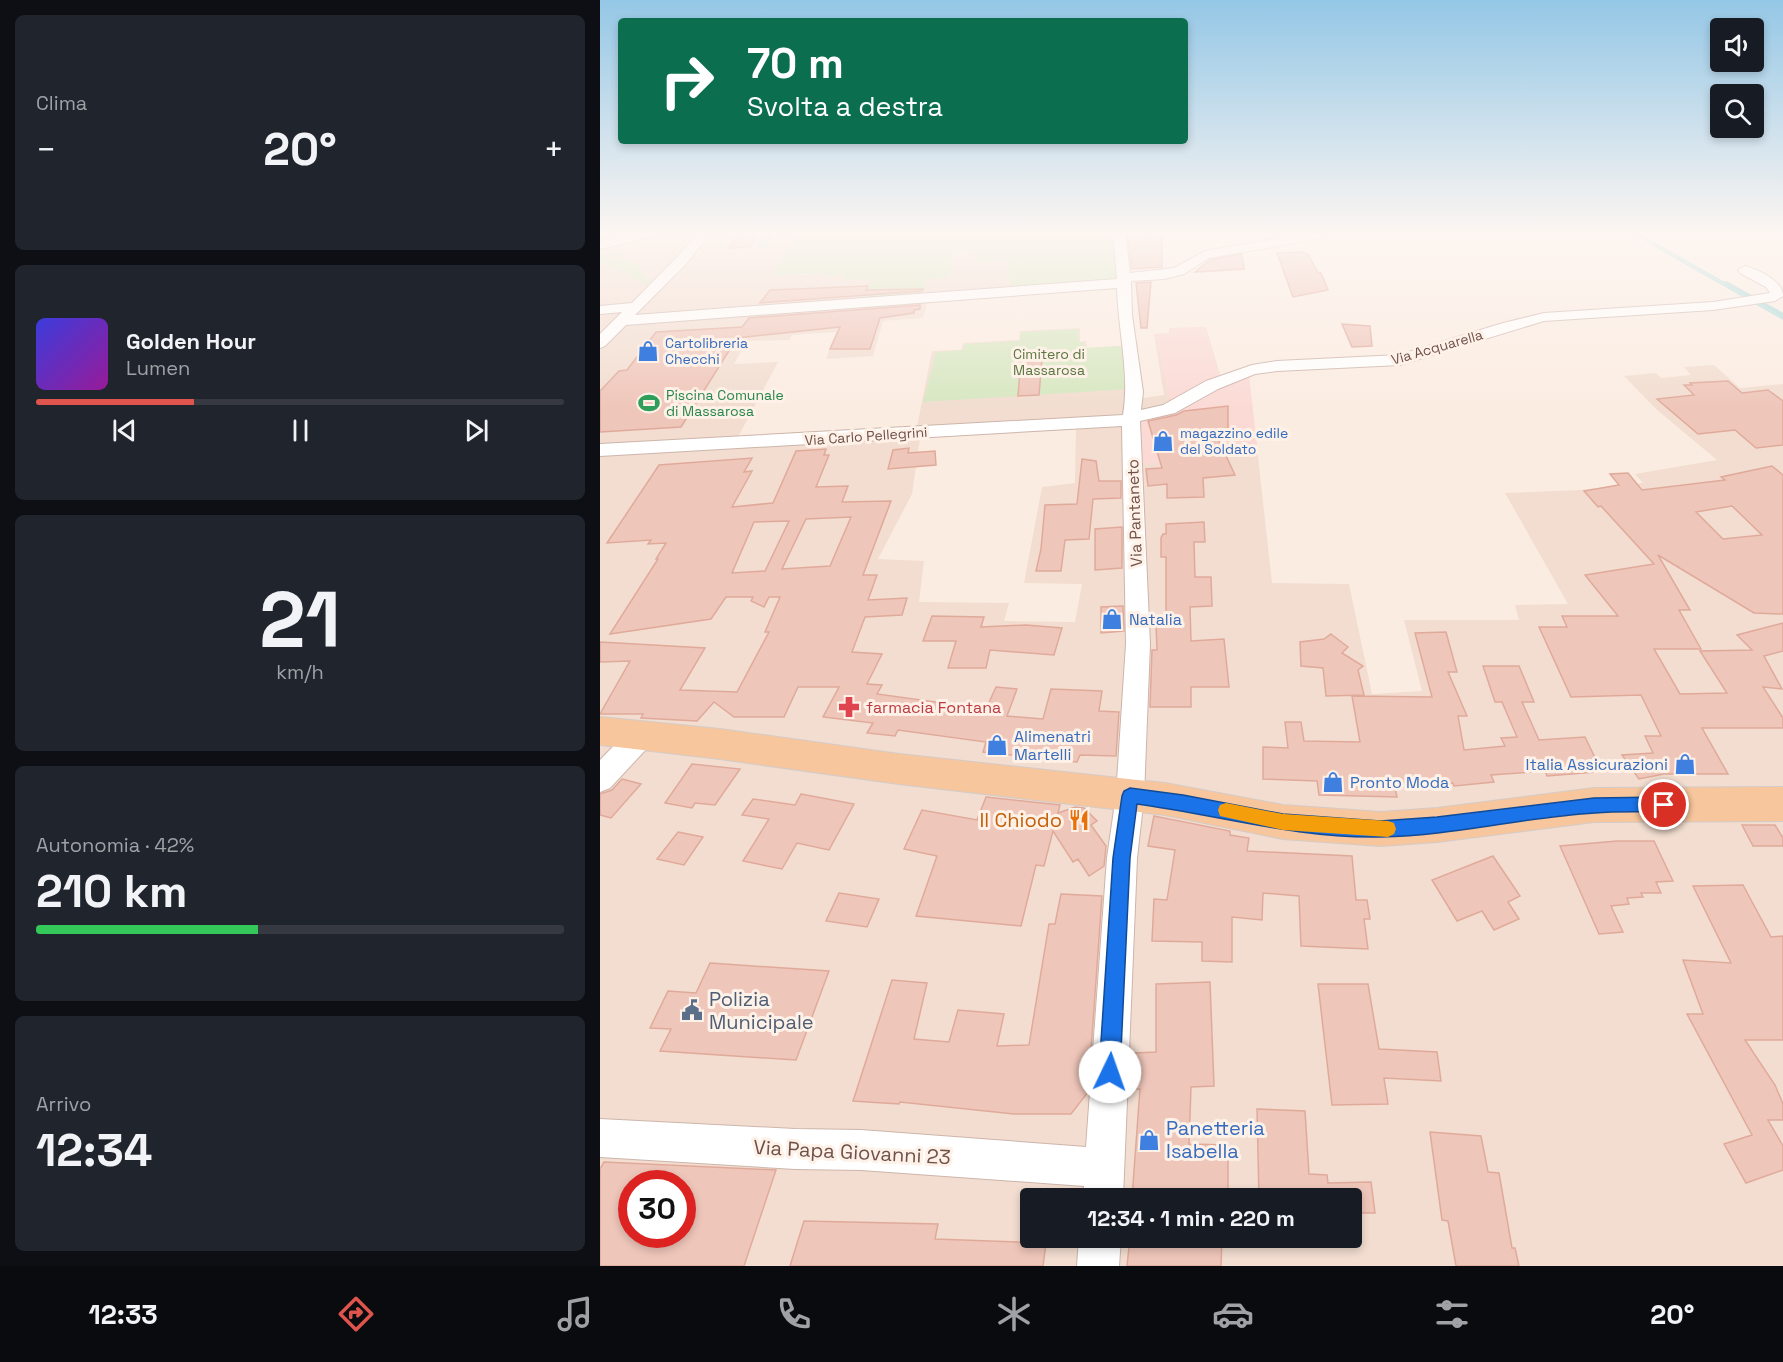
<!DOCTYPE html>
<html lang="it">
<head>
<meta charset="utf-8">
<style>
  :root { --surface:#171b24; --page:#20242c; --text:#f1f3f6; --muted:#9ea1a6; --line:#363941; --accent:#df544c }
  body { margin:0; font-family:"Space Grotesk",sans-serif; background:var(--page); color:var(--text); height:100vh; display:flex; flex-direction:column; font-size:22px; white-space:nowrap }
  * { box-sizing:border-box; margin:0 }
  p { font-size:20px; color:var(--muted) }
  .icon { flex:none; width:33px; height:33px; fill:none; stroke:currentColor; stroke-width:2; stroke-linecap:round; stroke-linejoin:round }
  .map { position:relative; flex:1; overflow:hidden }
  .sheet { display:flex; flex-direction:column; gap:15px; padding:15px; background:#0d0f14; width:600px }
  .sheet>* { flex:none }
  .top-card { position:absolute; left:18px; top:18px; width:570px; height:126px; border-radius:6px; box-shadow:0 3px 9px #0003; background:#0b6e4f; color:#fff; overflow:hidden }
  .buttons { position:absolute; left:1110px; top:18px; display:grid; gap:12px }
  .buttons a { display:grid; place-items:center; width:54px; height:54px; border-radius:6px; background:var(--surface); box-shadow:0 3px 9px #0003; font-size:30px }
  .speed { position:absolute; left:18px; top:1170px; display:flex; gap:12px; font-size:30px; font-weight:700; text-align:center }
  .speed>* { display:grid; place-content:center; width:78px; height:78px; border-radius:50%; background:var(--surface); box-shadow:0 3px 9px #0003; line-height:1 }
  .speed .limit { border:9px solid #d22; background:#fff; color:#111 }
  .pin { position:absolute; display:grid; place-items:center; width:51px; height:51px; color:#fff; margin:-26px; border:3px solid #fff; border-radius:50%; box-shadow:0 2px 6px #0007 }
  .me { position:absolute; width:66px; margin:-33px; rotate:3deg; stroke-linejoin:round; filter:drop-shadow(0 0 4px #0008) }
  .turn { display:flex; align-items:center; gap:21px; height:126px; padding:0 30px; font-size:27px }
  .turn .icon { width:78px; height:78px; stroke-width:2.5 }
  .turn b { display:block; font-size:42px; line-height:51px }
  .big { font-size:45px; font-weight:700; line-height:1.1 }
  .sheet .tile { flex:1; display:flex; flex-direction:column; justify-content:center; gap:9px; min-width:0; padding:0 21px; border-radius:9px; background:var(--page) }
  .sheet .dial { align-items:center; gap:0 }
  .dial b { font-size:78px; line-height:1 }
  .song { display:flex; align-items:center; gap:18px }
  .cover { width:72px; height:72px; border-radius:9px; background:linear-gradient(135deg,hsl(240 70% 55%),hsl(300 70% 35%)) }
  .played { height:6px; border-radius:3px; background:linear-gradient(90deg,var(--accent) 30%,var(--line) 30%) }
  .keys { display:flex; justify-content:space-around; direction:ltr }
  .heat { display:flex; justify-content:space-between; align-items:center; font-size:33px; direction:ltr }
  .charge { height:9px; border-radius:4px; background:linear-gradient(90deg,#34c759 42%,var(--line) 0) }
  .trip { position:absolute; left:420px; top:1188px; width:342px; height:60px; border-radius:6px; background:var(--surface); box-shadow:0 3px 9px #0003; font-weight:700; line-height:60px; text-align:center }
  .tabs { display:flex; height:96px; justify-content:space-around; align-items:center; background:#090b0e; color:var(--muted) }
  .tabs .icon { width:42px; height:42px }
  .tabs .current { color:var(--accent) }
  .tabs b { font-size:27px; color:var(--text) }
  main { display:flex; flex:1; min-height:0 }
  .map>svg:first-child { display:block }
  .residential { fill:#f2ddd0; fill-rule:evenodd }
  .commercial { fill:#fbdad5 }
  .green { fill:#d7e7c1 }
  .water { fill:#b7e3e2; stroke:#9ed4d3; stroke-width:1.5 }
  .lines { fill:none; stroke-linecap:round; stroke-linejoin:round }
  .stream { stroke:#9ed4d3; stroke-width:4 }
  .canal { fill:#b7e3e2; fill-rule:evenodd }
  .building { fill:#efc6ba; stroke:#e0aa9b; stroke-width:1.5; fill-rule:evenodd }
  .minor-casing { stroke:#cdb5ab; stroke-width:2 }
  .major-casing { stroke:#d4cbc8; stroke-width:2 }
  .minor { fill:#fff; fill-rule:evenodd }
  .major { fill:#f7c69c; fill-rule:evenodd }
  .route { fill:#1a73e8; stroke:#114b97; stroke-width:1.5 }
  .slow { fill:#f59e0b }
  .labels { text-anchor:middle; stroke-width:6; stroke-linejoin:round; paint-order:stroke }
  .far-shop-label { font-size:14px; fill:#366cbe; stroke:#fef1e7; text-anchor:start }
  .far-street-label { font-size:14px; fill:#705149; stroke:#fef1e7 }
  .far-park-label { font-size:14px; fill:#5a7642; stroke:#fef1e7 }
  .far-leisure-label { font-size:14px; fill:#27864d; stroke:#fef1e7; text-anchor:start }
  .street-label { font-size:16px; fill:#705149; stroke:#fef1e7 }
  .shop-label { font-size:16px; fill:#366cbe; stroke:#fef1e7; text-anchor:start }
  .health-label { font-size:16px; fill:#be3a42; stroke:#fef1e7; text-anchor:start }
  .near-food-label { font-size:20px; fill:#c56008; stroke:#fef1e7; text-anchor:end }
  .near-service-label { font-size:20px; fill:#4e5e75; stroke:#fef1e7; text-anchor:start }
  .near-shop-label { font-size:20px; fill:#366cbe; stroke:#fef1e7; text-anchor:start }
  .near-street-label { font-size:20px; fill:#705149; stroke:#fef1e7 }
</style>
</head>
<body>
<main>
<section class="sheet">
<div class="tile"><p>Clima</p>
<div class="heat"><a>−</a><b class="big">20°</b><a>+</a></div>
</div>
<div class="tile">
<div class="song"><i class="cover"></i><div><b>Golden Hour</b><p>Lumen</p></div></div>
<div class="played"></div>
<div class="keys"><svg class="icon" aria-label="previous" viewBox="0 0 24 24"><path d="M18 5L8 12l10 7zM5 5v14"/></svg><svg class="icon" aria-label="pause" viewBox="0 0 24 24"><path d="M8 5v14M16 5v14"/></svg><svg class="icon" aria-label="next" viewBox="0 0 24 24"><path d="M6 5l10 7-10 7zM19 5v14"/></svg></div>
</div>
<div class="tile dial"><b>21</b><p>km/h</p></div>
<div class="tile"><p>Autonomia · 42%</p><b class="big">210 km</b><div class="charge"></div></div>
<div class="tile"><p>Arrivo</p><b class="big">12:34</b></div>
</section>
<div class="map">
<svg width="1183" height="1266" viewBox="0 0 1183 1266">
  <rect width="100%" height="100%" fill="#fbece1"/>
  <path class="residential" d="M0,232H199L200,275L225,273L226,276L244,275L243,281L273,278L265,300L326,280L353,253L373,252L377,262L408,260L411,292L328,300L323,318L283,321L273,356L226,359L236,332L192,335L189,340L147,341L134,364L178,362L138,437L317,427L332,351L361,350L363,343L419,340L420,331L480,328V342L486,341L487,348L530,345L537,399L564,395L554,334L569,333V328L606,327L621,378L649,376L672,583L749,584L772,694L822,691L804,620H919L915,605L968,604L905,493L979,490L1043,483L1035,474L1117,460L1056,409L1024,376L1056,373L1061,378L1091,375L1084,367L1114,365L1140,388L1183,384V1266H0ZM476,421L475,483L442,487L424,583L482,584L475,622L404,621L409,603L319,602L324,561L278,559L312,494L321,431ZM32,1184H82V1234H32ZM430,1198H752V1238H430Z"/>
  <path class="commercial" d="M605,327L620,379L649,377L657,446L535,466L537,420L572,412L555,334H570V328Z"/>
  <path class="green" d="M199,232H516L520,280L410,288L408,261L377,262L372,252L353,253L349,277L326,280L323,297L264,301L272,279L242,281L244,275L225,276L224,273L173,275Z
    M21,249L30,251L22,256L23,259L39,264L44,276L55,281L45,285L22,271L1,263L0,255Z
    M478,329L479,342H484L485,348L525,346L530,389L323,402L336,352L363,350L365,344L420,341L421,332Z"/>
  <path class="water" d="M1030,232H1035L1183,316V319Z"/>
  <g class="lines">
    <path class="stream" d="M1126,283L1183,315"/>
    <path class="canal" d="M165,232H175L167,247L163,248L157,245Z"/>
  </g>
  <path class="building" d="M139,232H158L150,247L129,248Z
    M527,232H544L545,237H562V267L532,269Z
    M702,252L708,254L718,273H721L728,290L693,297L677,253Z
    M642,254L644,269L595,272L610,260Z
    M551,282L547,328H541L536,283Z
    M268,286L266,290L323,289L322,291L160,303L170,290Z
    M320,305V309L314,310V313L280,318L270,349H230L240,327L137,338L81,427L0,432V391L19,371L27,370L56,332L142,327L149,318Z
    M742,324L770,326L772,346L752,347Z
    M442,358L439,395L418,396L421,359Z
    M1128,381L1142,393L1168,390L1183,401V445L1156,448L1135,430L1098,434L1057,399L1094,395L1084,385H1092L1090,383Z
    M628,406V428L614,430L635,475L603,478L604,497L567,498V484L548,486L546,469L562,468L548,421L576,415L584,411Z
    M309,448L308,453L335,451L336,465L288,469L293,450Z
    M226,449L224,455H229L216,487L248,486L242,502L291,501L263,575H277L268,600L307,598L302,615L265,617L252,652L282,654L267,684L282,685L277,694L386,709L396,687L417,689L407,716L443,719L451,689L502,691L499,711L519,712L516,756L480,755L477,762L383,752L386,742L298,730L295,736L267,733L273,723L223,717L239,687H198L184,717H134L114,702L97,721L41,718L43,714H0L30,661L0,662V642L105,648L80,690L137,692L169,632H165L180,597H169L164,607L151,601L153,597H126L111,619L10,634L58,559H56L66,543L48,544L51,540L7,543L59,465L152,458L144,472L152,471L132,507L173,503L196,451ZM251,517L230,566L182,569L206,519ZM189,521L165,571L132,573L154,522Z
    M482,459L496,461L499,481H521V498L493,499L489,539L465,540L461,571H436L441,549L445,505L477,504Z
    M1172,466L1183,475V614L1154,613L1058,555L1090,610H1079L1101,649H1054L1080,694L1127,693L1100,651L1152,650L1137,635L1183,623V651L1164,656L1182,689L1163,687L1183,718V728H1102L1128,774H1064L1039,779L1022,755L1053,753L1045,736H1061L1041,695L971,697L939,627H967L962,616H1018L985,575L1054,564L1001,506L998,507L984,491L1019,485L1010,474L1028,473L1042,490L1125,480L1121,477ZM1132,506L1162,535L1123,539L1096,512Z
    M604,522L605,542H594L595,577H611L612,606L590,607L591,641L624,639L629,687H591V707H550L552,650H557L556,624L566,623V557H561V538L563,534H566V524Z
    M522,527V568L495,570V529Z
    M523,606L524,631L501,633V607Z
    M332,616L384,617L381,627L426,625L462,628L454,655L390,650L386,668H348L356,641H323Z
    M846,632L857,672H848L867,716H858L864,750L905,746L901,738L917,737L902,702H895L883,666H919L934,702H922L939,740L985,737L999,766H992L995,772L947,776L945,771L891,775L894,782L854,786L853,783H794L797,797L719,795L717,781L663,779V747L688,748L685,722H701L704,741L760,742L752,696L832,697L815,633Z
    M731,634L748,647L742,653L763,666L758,670L764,695L726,696L723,668L701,666L700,642L724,639Z
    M92,764L140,769L115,805L95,803L92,808L65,803Z
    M22,779L41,784L11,818L0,815V794L12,790Z
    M201,794L254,804L229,850L197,843L182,869L143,861L169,819L142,815L153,799L195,805Z
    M386,797L460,805L458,813L475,807L484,808L497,821L491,825L506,846L504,866L489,876L478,859L473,862L453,831L444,866L436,865L421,926L316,916L337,856L304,849L322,810L377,820Z
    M554,816L630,831V835L649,838L647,851L752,856L756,900H767L770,919H764L768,949L701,946L699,896L663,893L662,920L632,917V962L602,961V942L552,941L554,899L567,900L575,850L548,846Z
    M1142,825H1175L1183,838V846H1153Z
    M78,832L103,837L84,865L57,859Z
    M1017,841H1054L1073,881L1056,882L1061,893H1041L1043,897L1027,898L1029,904L1011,906L1023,932L999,934L960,846Z
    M893,856L920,896L908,902L919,919L894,930L882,911L857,921L832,880Z
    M1143,885L1171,937L1183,936V1040H1145L1175,1085L1183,1104V1120H1168L1183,1146V1170L1146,1183L1124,1144L1152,1135L1087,1014H1103L1083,960L1131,963L1093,886Z
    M239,893L279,899L267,927L226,921Z
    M461,894L502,896L488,1092L471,1114H414L300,1102L299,1104L253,1101L292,980L327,983L314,1039L349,1042L358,1010L404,1014L397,1046L429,1045L449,924H455Z
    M110,963L229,971L196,1060L60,1051L71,1029L50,1028L68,991L96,993Z
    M610,982L614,1086L591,1087L589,1144L628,1145V1198H532L540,1089H534V1053L556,1052V984Z
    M718,984H768L779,1049L837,1052L841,1081L784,1078L788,1104L732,1105Z
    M657,1109L705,1111L709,1174L727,1175L728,1183L771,1182L775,1213H752V1198H659Z
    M830,1132L881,1136L888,1172L899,1173L912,1248H915L919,1266H856L848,1221L842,1220Z
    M4,1162L176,1170L144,1266H0V1169ZM32,1184H82V1234H32Z
    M204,1221L338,1224L335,1239L446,1243L443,1266H190Z
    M530,1238H622L621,1266H527Z"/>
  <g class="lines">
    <defs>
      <path id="minor" d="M40,232H60L58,235L0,249V241Z
        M99,232H111L86,264L35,315L517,279L513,232H525L530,273L574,268L605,251L715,232H740L734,236L609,258L584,274L564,279L531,281L532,315L543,392L541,410L563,405L606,381L652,365L677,361L799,355L903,323L944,313L1113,302L1170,293L1166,287L1140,273L1138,270L1145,266C1158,270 1183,280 1183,296L1175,301L1113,310L944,321L800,365L677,371L655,374L618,389L575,413L540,421L550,644L544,796L537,858L523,1198H483L484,1186L261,1170L195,1169L0,1157V1119L195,1129L261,1130L486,1147L507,858L516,796L526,644L522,426L0,456V444L523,415C530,373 518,330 517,288L26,325L5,346L0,348V334L22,312L0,314V306L32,303L76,258Z
        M41,725L51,728L55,736L51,744L10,788L0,792V760L31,728Z
        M479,1238H521L519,1266H477Z"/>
      <path id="major" d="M0,717L120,729L299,754L565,783L683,805L781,812L837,808L994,788L1183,787V821L994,822L837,842L781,846L683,839L565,815L299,784L120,759L0,745Z"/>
    </defs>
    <use href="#minor" class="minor-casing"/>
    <use href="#major" class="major-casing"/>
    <use href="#minor" class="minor"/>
    <use href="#major" class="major"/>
  </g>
  <linearGradient id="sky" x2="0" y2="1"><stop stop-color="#94c7e6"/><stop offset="0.57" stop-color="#fdf6f2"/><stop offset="1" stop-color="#fdf6f2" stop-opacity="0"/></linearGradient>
  <rect width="1183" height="409" fill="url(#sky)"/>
  <path class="route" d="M530,788L583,795L683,814L780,821L837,817L994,798L1064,797L1069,799L1072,805L1069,810L1064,812C1041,812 1018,811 995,813C924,817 853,836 781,837C699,839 618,815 537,804L530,858L520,1072L517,1080L510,1083L502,1080L499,1072L513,858L522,796L524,791Z"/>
  <path class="slow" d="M626,803L683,814L788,821L794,823L796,829L794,834L788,837L683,830L620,816L618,810L620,805Z"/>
  <defs>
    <symbol id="shop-bare" viewBox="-9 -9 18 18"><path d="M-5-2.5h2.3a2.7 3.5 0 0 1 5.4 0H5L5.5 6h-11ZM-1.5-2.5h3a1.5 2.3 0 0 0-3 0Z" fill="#3f7fe0" stroke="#fef1e7" stroke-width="2.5" paint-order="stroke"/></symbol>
    <symbol id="stadium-bare" viewBox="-9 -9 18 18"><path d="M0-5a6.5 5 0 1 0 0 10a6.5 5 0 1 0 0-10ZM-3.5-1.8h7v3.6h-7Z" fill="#2e9e5b" stroke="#fef1e7" stroke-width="2.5" paint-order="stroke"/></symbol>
    <symbol id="pharmacy-bare" viewBox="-9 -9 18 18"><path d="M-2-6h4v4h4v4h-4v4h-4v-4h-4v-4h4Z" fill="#e0444e" stroke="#fef1e7" stroke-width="2.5" paint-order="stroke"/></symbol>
    <symbol id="restaurant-bare" viewBox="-9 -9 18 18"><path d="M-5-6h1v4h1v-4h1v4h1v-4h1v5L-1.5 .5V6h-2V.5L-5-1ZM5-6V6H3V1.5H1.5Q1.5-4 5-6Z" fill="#e8710a" stroke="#fef1e7" stroke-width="2.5" paint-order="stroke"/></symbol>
    <symbol id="civic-bare" viewBox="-9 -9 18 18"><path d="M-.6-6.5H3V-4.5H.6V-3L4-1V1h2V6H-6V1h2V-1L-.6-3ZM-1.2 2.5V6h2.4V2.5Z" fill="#5c6f8a" stroke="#fef1e7" stroke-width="2.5" paint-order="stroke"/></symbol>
  </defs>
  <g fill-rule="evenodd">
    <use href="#shop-bare" x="33" y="336" width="30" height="30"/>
    <use href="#stadium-bare" x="34" y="388" width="30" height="30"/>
    <use href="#shop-bare" x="548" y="426" width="30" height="30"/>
    <use href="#shop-bare" x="497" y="604" width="30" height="30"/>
    <use href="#pharmacy-bare" x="234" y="692" width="30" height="30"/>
    <use href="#shop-bare" x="382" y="730" width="30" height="30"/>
    <use href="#shop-bare" x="1070" y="749" width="30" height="30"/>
    <use href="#shop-bare" x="718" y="767" width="30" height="30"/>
    <use href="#restaurant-bare" x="464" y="805" width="30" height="30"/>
    <use href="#civic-bare" x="77" y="995" width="30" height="30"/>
    <use href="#shop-bare" x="534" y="1125" width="30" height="30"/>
  </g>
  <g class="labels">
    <g class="far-shop-label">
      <text x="65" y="348">Cartolibreria<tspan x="65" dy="16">Checchi</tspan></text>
      <text x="580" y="438">magazzino edile<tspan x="580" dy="16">del Soldato</tspan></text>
    </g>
    <g class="far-street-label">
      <text transform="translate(837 347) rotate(-16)" y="5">Via Acquarella</text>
      <text transform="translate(266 436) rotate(-4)" y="5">Via Carlo Pellegrini</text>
    </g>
    <g class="far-park-label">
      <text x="449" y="359">Cimitero di<tspan x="449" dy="16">Massarosa</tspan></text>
    </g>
    <g class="far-leisure-label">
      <text x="66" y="400">Piscina Comunale<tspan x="66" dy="16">di Massarosa</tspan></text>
    </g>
    <g class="street-label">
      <text transform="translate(534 513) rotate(-92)" y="6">Via Pantaneto</text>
    </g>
    <g class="shop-label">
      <text x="529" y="625">Natalia</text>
      <text x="414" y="742">Alimenatri<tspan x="414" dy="18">Martelli</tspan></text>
      <text x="1068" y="770" text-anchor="end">Italia Assicurazioni</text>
      <text x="750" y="788">Pronto Moda</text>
    </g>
    <g class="health-label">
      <text x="266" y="713">farmacia Fontana</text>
    </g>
    <g class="near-food-label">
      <text x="462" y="827">Il Chiodo</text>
    </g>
    <g class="near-service-label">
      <text x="109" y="1006">Polizia<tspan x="109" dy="23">Municipale</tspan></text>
    </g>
    <g class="near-shop-label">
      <text x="566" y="1135">Panetteria<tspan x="566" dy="23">Isabella</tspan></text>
    </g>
    <g class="near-street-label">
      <text transform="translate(252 1152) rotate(3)" y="7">Via Papa Giovanni 23</text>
    </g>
  </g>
</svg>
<div class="buttons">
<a><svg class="icon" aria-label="sound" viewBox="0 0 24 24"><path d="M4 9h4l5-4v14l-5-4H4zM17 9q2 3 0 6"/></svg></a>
<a><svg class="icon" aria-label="search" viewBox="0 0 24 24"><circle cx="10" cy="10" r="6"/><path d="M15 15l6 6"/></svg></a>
</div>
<div class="speed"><div class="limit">30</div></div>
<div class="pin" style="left:1064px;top:805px;background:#d93025"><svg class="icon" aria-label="arrive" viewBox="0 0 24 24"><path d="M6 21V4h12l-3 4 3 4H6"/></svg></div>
<svg class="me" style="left:510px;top:1072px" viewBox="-20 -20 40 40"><circle r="19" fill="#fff"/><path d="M0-13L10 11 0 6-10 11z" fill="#1a73e8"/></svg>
<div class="trip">12:34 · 1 min · 220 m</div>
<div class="top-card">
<div class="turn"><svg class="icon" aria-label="right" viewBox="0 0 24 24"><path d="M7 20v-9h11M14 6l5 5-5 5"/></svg><div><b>70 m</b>Svolta a destra</div></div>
</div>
</div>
</main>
<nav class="tabs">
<b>12:33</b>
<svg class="icon current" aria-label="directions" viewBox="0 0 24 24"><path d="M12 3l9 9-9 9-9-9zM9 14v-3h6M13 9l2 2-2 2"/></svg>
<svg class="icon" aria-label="music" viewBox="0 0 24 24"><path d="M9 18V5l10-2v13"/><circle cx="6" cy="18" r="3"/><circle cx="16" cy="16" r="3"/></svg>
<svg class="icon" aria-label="phone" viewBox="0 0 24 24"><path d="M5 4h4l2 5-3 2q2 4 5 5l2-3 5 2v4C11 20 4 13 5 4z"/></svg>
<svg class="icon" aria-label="climate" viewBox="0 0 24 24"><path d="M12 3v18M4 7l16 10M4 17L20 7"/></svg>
<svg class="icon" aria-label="car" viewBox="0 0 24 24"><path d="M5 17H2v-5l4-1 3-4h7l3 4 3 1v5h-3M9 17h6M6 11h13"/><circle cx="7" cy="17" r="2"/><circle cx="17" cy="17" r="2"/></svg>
<svg class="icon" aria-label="filters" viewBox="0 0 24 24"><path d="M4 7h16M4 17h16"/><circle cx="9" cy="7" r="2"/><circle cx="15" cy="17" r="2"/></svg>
<b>20°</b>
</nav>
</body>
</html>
